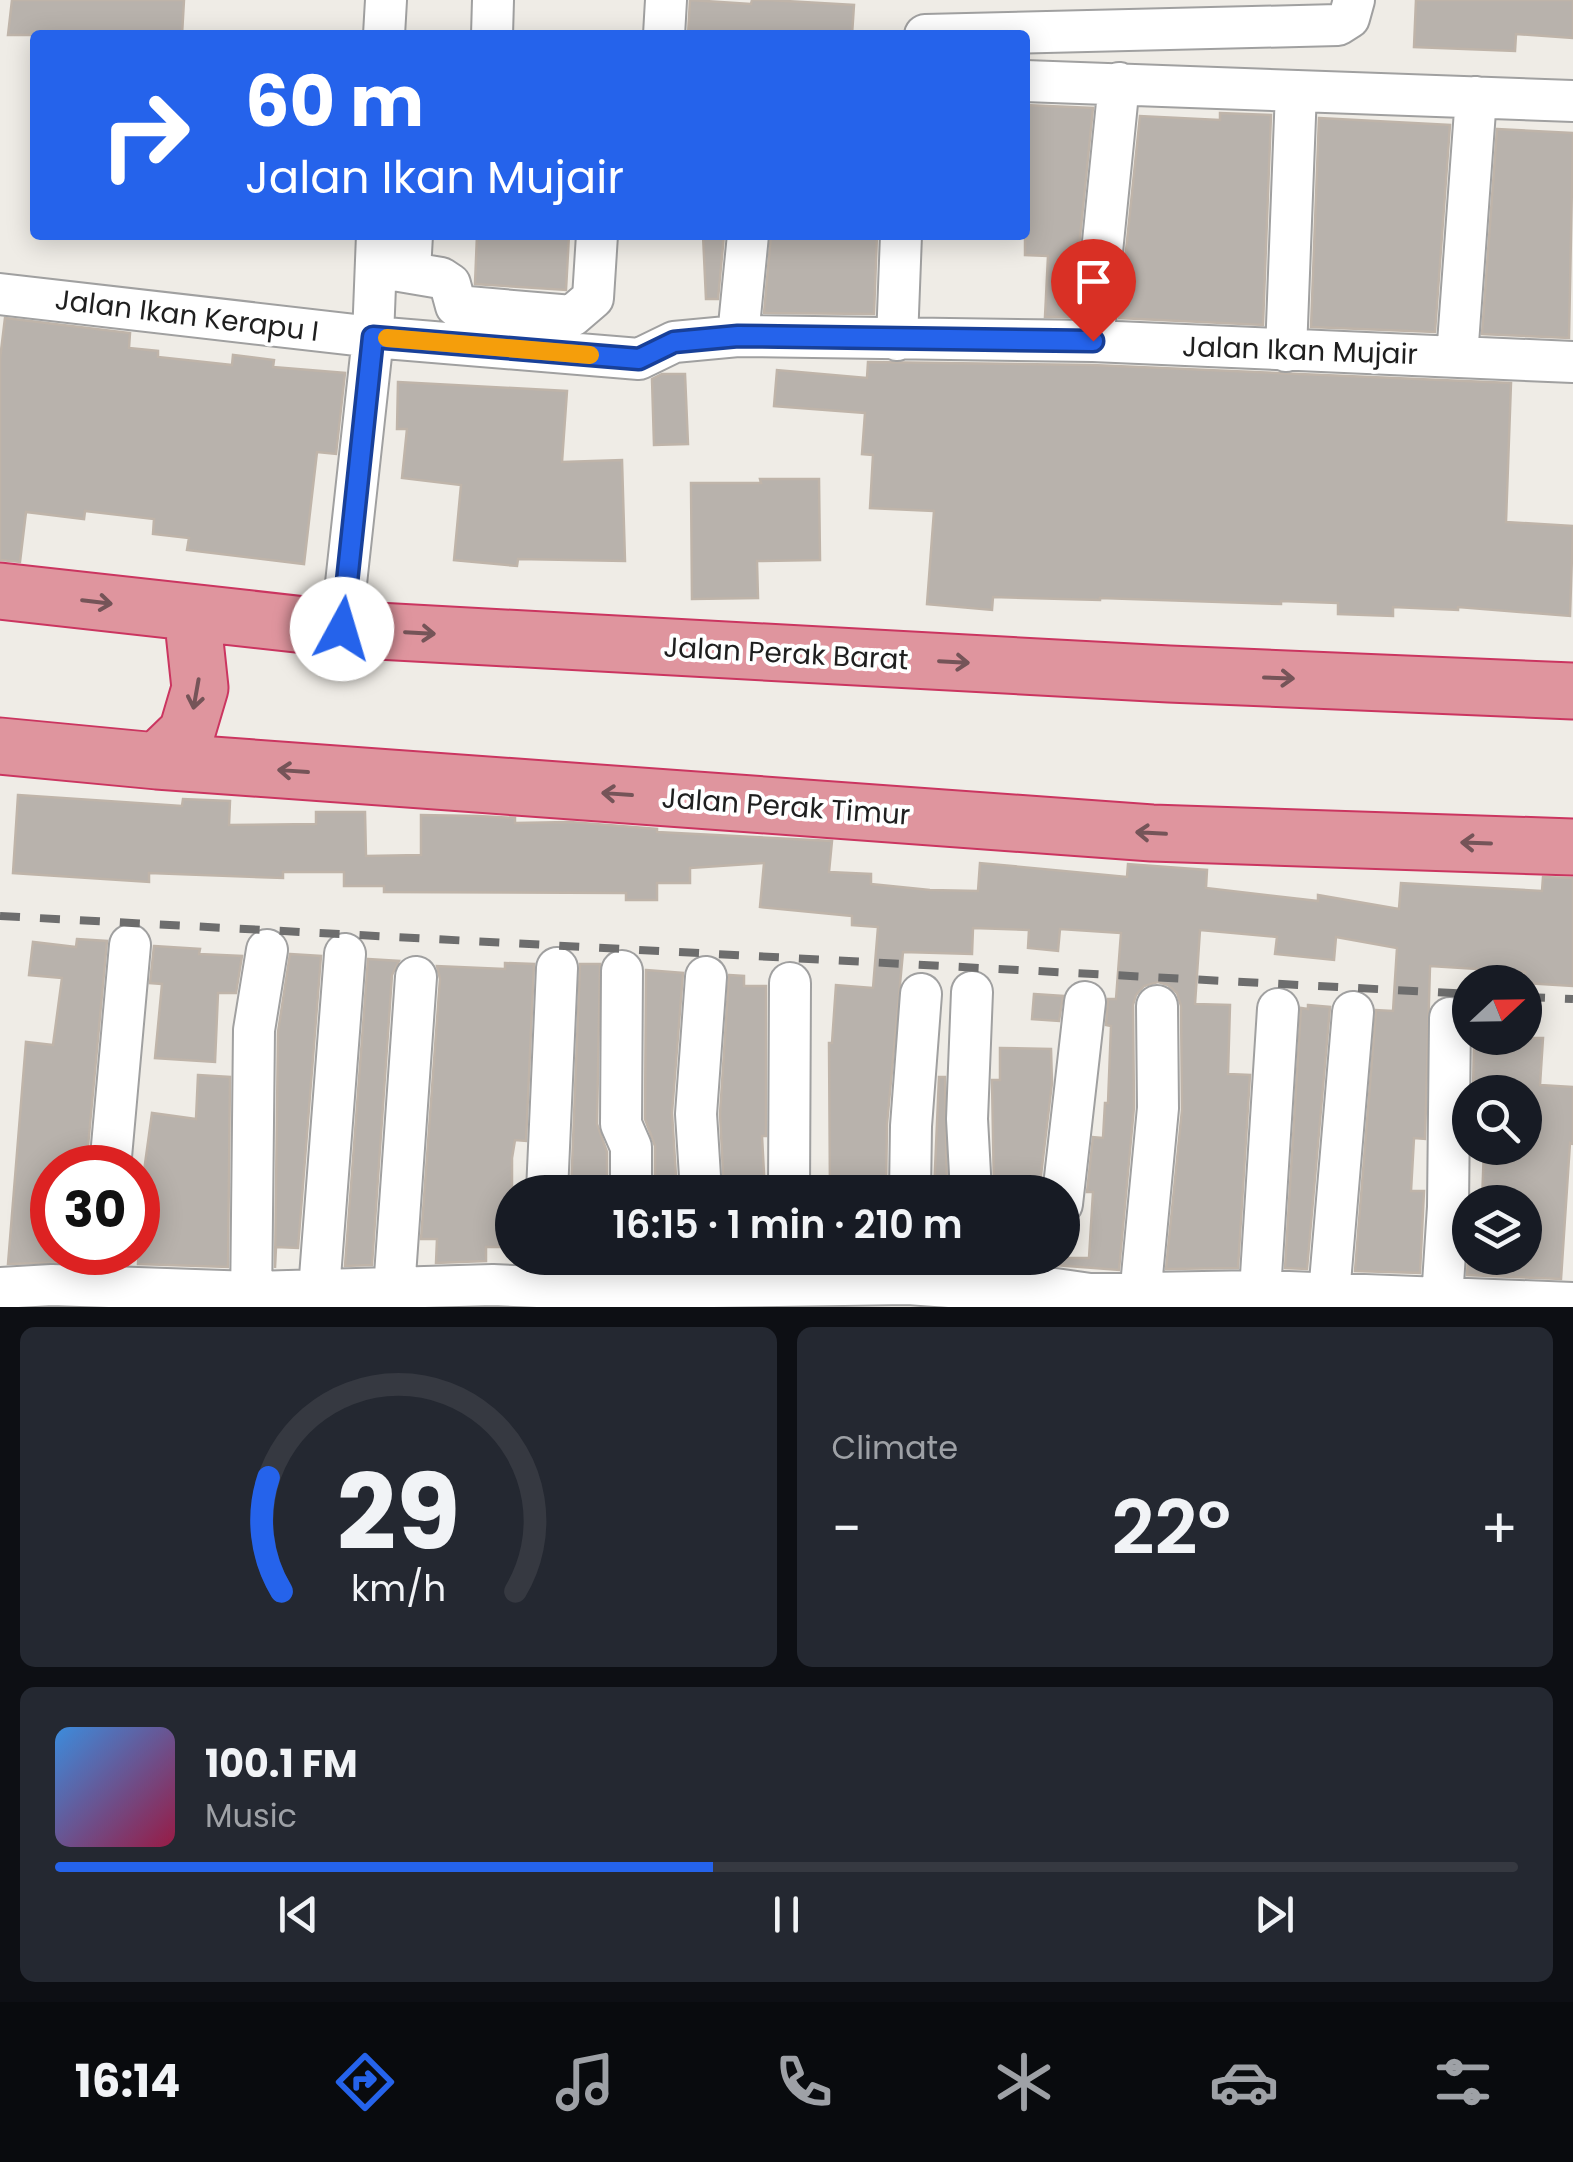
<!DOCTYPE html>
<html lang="en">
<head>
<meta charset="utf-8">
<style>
  :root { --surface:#171b24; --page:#242831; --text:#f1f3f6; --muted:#9ea1a6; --line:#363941; --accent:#2563eb }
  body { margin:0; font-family:Poppins,sans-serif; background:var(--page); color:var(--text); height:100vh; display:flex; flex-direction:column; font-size:38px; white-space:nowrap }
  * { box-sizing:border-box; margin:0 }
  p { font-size:32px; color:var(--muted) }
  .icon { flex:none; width:55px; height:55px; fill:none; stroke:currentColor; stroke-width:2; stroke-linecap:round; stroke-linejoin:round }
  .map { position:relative; height:1307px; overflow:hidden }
  .sheet { display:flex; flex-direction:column; gap:20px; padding:20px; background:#0d0f14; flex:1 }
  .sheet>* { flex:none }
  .hud { position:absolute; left:30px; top:30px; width:1000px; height:210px; border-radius:10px; box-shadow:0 5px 25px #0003; background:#2563eb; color:#fff; overflow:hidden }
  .needle { width:65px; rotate:68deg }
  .fabs { position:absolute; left:1452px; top:965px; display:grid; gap:20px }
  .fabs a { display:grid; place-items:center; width:90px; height:90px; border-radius:50%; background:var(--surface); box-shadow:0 5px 25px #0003; font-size:50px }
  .speed { position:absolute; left:30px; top:1145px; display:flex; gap:20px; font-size:50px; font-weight:700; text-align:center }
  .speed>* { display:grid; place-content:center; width:130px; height:130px; border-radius:50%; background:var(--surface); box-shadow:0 5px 25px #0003; line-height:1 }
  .speed .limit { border:15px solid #d22; background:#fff; color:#111 }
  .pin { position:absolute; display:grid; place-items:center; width:85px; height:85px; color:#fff; margin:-102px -42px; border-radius:50% 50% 50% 0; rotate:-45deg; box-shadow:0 0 10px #0007 }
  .pin .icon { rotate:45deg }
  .me { position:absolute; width:110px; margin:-55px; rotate:6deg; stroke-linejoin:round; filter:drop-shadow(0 0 8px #0008) }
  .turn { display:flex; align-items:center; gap:35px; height:210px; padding:0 50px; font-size:45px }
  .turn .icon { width:130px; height:130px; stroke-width:2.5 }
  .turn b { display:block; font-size:70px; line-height:85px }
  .big { font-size:75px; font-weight:600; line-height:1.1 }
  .sheet .card { flex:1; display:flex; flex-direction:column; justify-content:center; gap:15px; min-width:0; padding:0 35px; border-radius:15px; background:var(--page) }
  .sheet .dial { align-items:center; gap:0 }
  .dial svg { height:260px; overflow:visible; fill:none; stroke:var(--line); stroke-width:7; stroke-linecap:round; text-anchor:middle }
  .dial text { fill:var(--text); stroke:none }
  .song { display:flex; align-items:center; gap:30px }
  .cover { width:120px; height:120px; border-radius:15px; background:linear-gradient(135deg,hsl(210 70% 55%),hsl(340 70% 35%)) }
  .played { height:10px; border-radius:5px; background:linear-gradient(90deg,var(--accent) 45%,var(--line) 45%) }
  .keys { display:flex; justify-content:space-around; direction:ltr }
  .heat { display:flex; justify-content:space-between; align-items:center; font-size:55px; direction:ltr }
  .sheet .tiles { flex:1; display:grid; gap:20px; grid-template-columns:1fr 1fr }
  .card:last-child { grid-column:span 2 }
  .trip { position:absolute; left:495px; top:1175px; width:585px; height:100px; border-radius:50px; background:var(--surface); box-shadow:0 5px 25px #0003; font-weight:600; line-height:100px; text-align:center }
  .tabs { display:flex; height:160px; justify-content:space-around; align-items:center; background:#090b0e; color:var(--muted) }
  .tabs .icon { width:70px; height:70px }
  .tabs .on { color:var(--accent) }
  .tabs b { font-size:45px; color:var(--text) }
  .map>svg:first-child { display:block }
  .building { fill:#b8b2ac; stroke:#bfb4a9; stroke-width:2.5 }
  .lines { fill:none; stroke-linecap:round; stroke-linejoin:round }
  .minor-casing { stroke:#a0a0a0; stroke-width:44 }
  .highway-casing { stroke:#cb3560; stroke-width:59 }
  .minor { stroke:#fff; stroke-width:40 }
  .highway { stroke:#df959e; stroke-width:55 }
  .rail { stroke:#6d6d6d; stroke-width:8; stroke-dasharray:20 20; stroke-linecap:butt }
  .oneway { stroke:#755458 }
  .route-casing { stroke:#184099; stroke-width:25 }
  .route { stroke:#2563eb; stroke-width:18 }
  .slow { stroke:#f59e0b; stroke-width:18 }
  .labels { text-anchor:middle; stroke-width:8; stroke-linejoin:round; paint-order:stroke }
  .street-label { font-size:28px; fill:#1f1f1f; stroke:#fff }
</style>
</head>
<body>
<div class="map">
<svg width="1573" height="1307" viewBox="0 0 1573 1307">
  <rect width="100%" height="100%" fill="#efece6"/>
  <path class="building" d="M12,0H184L182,35H8Z
    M690,0L751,4L752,0H769L854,5L852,35H688Z
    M1416,0H1573V38L1516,34L1515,51L1414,47Z
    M1025,105L1093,108L1072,317H1045L1048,256L1025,255Z
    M1220,113L1271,115L1263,325L1119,318L1140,116L1220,120Z
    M1319,118L1450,125L1435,332L1311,327Z
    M1497,129L1573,133L1569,338L1482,334Z
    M477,235H569L566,290L475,284Z
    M703,235H724L718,299H706Z
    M771,235H877L874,314L764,313Z
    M5,318L130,333L129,348L158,351V357L232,365L233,355L274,360L273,367L345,373L336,454L317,452L304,564L187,550L189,538L153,534L154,519L85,511L84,519L26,512L20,562L0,560V359Z
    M868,362L1092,365L1511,383L1506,522L1573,526L1570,616L1458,607V610L1393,607V616L1338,614V603L1281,601V604L1100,598V600L993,597L992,610L927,604L934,511L870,508L873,455L862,454L865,413L774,406L777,370L867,378Z
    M662,374H685L688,444L654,445L652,379Z
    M398,382L567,391L562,462L622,460L625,561L518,559L517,566L454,560L461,485L402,478L407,429H397Z
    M760,479H819L820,560L757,561L758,598L692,599L691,483H761Z
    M18,795L182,806L183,799L230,801L229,825L316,824V812H365L366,856L421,855V815L478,816L515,818V823L570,822L657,829V832L832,841L829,872L871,874V884L930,890L978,891L980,863L1127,877L1128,864L1207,870L1206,888L1318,901V895L1399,909L1401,883L1542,891L1543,877L1573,878V986L1525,983V972L1430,966L1425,1139L1414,1138L1411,1191H1424L1420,1273L1355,1271L1376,1010L1393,1011L1397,948L1336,937L1334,960L1275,954L1277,937L1200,930L1195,1004L1230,1005L1228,1074L1250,1075L1238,1268L1166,1269L1182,1110L1181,1006L1177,993L1168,985L1158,982L1144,986L1136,995L1133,1005L1134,1107L1119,1270L1054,1265L1004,1267L910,1260L847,1261L846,1258H1089L1093,1192H1087L1093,1137L1103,1138L1105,1103H1108L1111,1026L1106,1025L1108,999H1116L1121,933L1060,929L1058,951L1028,948L1029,930L973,928L972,954L903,952L887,1124L886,1192H830L829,1043H832L836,985L873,988L878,927L852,925V916L760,907L764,863L690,868V883H657V900H626V893L384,892V886H344V872H283V878L149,873V882L13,873Z
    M77,939L107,941L86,1168H52V1252H80L79,1262L8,1264L26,1042L53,1045L62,978L29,975L33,942L76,947Z
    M154,946L200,949L199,954L242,956L236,993H218L215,1062L155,1058L162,984L150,983Z
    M290,954L321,956L298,1248L276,1247L275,1268L278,1032Z
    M368,959L399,961L392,975L372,1265L345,1266Z
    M505,963L534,964L526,1141L515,1140L512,1158V1247H486V1261L436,1263L437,1239H421L440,979L437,966L505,969Z
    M580,964H600L597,1124L607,1152V1192H571Z
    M646,970L683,973L672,1113L677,1192H655V1146L645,1119Z
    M729,975L744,976V986H766V1136H762L765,1192H724L720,1114Z
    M1034,994L1063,996L1059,1021L1032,1019Z
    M1308,1005L1330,1007L1307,1269L1285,1268L1301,1008L1308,1009Z
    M1474,1038H1543L1540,1085L1573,1087V1144L1570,1143L1561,1279L1467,1275L1468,1258H1525V1202H1482L1484,1148H1525V1092H1473Z
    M1000,1048L1051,1049L1052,1083L1039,1192H994L992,1080H1000Z
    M198,1075L230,1077L228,1267L138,1264L141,1193L152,1113L196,1119Z
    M939,1077H945L947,1192H934Z"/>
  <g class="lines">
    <defs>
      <path id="minor" d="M384,35L386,0
        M492,35L493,0
        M664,35L666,0
        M925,35L1338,25L1349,18L1354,0
        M1025,81L1573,101
        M376,267L441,278L450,284L456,306L572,316L593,298L597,235
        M410,271L412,235
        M0,294L373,337L639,359L674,342L738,336L1093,341L1573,362
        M738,336L748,235
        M897,340L901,235
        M1093,341L1119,83
        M1286,351L1296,91
        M1457,357L1476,97
        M341,629L373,337L377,235
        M622,971L621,1124L631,1147V1192
        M110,1168L130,945
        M547,1192L557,968
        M701,1192L696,1114L706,977
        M789,1192L790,983
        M910,1192L911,1126L921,994
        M971,1192L967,1119L972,992
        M1062,1204L1085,1002
        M0,1288L52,1285L252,1292L493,1285L582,1289L908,1284L1004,1291L1055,1289L1090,1294L1260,1291L1573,1303
        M319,1290L345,954
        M394,1290L416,977
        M1260,1291L1278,1009
        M1329,1294L1353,1012
        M1442,1299L1448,1207L1450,1018
        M251,1307L254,1030L267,950
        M1139,1307L1158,1108L1157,1006"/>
      <path id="highway" d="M0,591L341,629L1169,674L1573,691
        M0,746L157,761L1152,833L1573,847
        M157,761L187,732L200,688L192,613"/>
    </defs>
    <use href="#minor" class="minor-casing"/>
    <use href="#highway" class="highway-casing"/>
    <use href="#minor" class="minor"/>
    <use href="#highway" class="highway"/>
    <path class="rail" d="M0,916L1470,994
      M1525,997L1573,999"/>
  </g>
  <defs><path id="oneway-shaft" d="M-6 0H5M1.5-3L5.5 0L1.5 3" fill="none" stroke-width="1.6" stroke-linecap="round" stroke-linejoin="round" transform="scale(2.5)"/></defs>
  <g class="oneway">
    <use href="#oneway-shaft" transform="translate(97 602) rotate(7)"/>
    <use href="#oneway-shaft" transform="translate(420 633) rotate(3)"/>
    <use href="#oneway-shaft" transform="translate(954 662) rotate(3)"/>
    <use href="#oneway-shaft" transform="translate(1279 678) rotate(2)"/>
    <use href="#oneway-shaft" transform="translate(196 694) rotate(100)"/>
    <use href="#oneway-shaft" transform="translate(293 771) rotate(-176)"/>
    <use href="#oneway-shaft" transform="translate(617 794) rotate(-176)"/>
    <use href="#oneway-shaft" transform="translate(1151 833) rotate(-177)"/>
    <use href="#oneway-shaft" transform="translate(1476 843) rotate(-178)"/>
  </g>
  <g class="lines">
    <defs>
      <path id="route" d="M342,629L373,337L639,359L674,342L738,336L1093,341"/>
    </defs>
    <use href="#route" class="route-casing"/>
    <use href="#route" class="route"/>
    <path class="slow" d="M387,338L590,355"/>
  </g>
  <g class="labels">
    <g class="street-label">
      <text transform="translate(187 315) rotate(7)" y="10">Jalan Ikan Kerapu I</text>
      <text transform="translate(1300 350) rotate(2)" y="10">Jalan Ikan Mujair</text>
      <text transform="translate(786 653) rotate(3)" y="10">Jalan Perak Barat</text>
      <text transform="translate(786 806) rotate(4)" y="10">Jalan Perak Timur</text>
    </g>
  </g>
</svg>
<div class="fabs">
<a><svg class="needle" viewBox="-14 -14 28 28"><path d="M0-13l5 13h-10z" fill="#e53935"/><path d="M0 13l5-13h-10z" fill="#9ea1a6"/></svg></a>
<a><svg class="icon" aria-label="search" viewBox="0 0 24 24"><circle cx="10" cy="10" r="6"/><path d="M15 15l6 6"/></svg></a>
<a><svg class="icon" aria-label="layers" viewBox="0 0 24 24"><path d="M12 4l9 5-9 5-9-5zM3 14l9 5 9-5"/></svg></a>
</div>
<div class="speed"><div class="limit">30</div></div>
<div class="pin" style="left:1093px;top:341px;background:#d93025"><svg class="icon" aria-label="arrive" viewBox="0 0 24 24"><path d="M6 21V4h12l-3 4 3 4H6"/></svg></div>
<svg class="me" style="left:342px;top:629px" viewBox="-20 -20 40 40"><circle r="19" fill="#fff"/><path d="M0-13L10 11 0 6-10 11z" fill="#2563eb"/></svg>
<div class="trip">16:15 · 1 min · 210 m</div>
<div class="hud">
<div class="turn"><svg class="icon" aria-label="right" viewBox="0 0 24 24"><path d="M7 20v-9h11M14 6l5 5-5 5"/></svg><div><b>60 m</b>Jalan Ikan Mujair</div></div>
</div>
</div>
<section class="sheet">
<div class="tiles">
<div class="card dial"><svg viewBox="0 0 100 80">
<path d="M14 69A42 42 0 1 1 86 69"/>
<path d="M14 69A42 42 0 0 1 10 34" stroke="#2563eb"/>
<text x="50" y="56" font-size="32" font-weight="700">29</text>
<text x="50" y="72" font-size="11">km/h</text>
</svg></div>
<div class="card"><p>Climate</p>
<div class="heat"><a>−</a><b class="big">22°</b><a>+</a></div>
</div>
<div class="card">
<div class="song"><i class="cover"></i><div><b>100.1 FM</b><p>Music</p></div></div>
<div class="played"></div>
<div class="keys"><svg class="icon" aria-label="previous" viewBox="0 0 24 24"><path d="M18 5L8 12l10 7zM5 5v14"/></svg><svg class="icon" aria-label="pause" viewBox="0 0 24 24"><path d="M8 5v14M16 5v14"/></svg><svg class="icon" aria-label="next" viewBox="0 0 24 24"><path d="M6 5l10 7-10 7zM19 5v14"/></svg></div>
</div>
</div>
</section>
<nav class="tabs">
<b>16:14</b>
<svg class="icon on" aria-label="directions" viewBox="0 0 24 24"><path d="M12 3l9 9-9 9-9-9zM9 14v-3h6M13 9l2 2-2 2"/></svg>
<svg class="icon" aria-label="music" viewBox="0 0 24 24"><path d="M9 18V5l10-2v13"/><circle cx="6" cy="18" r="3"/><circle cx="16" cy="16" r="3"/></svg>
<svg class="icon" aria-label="phone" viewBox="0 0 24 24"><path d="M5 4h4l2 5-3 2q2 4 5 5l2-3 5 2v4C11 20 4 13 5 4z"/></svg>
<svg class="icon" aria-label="climate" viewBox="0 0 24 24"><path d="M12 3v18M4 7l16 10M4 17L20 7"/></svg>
<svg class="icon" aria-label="car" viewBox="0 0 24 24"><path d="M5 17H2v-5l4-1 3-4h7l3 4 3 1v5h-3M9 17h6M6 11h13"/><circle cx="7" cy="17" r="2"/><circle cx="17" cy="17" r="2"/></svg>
<svg class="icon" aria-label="filters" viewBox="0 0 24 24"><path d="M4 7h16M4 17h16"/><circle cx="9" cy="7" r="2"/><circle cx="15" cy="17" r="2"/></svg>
</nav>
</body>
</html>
